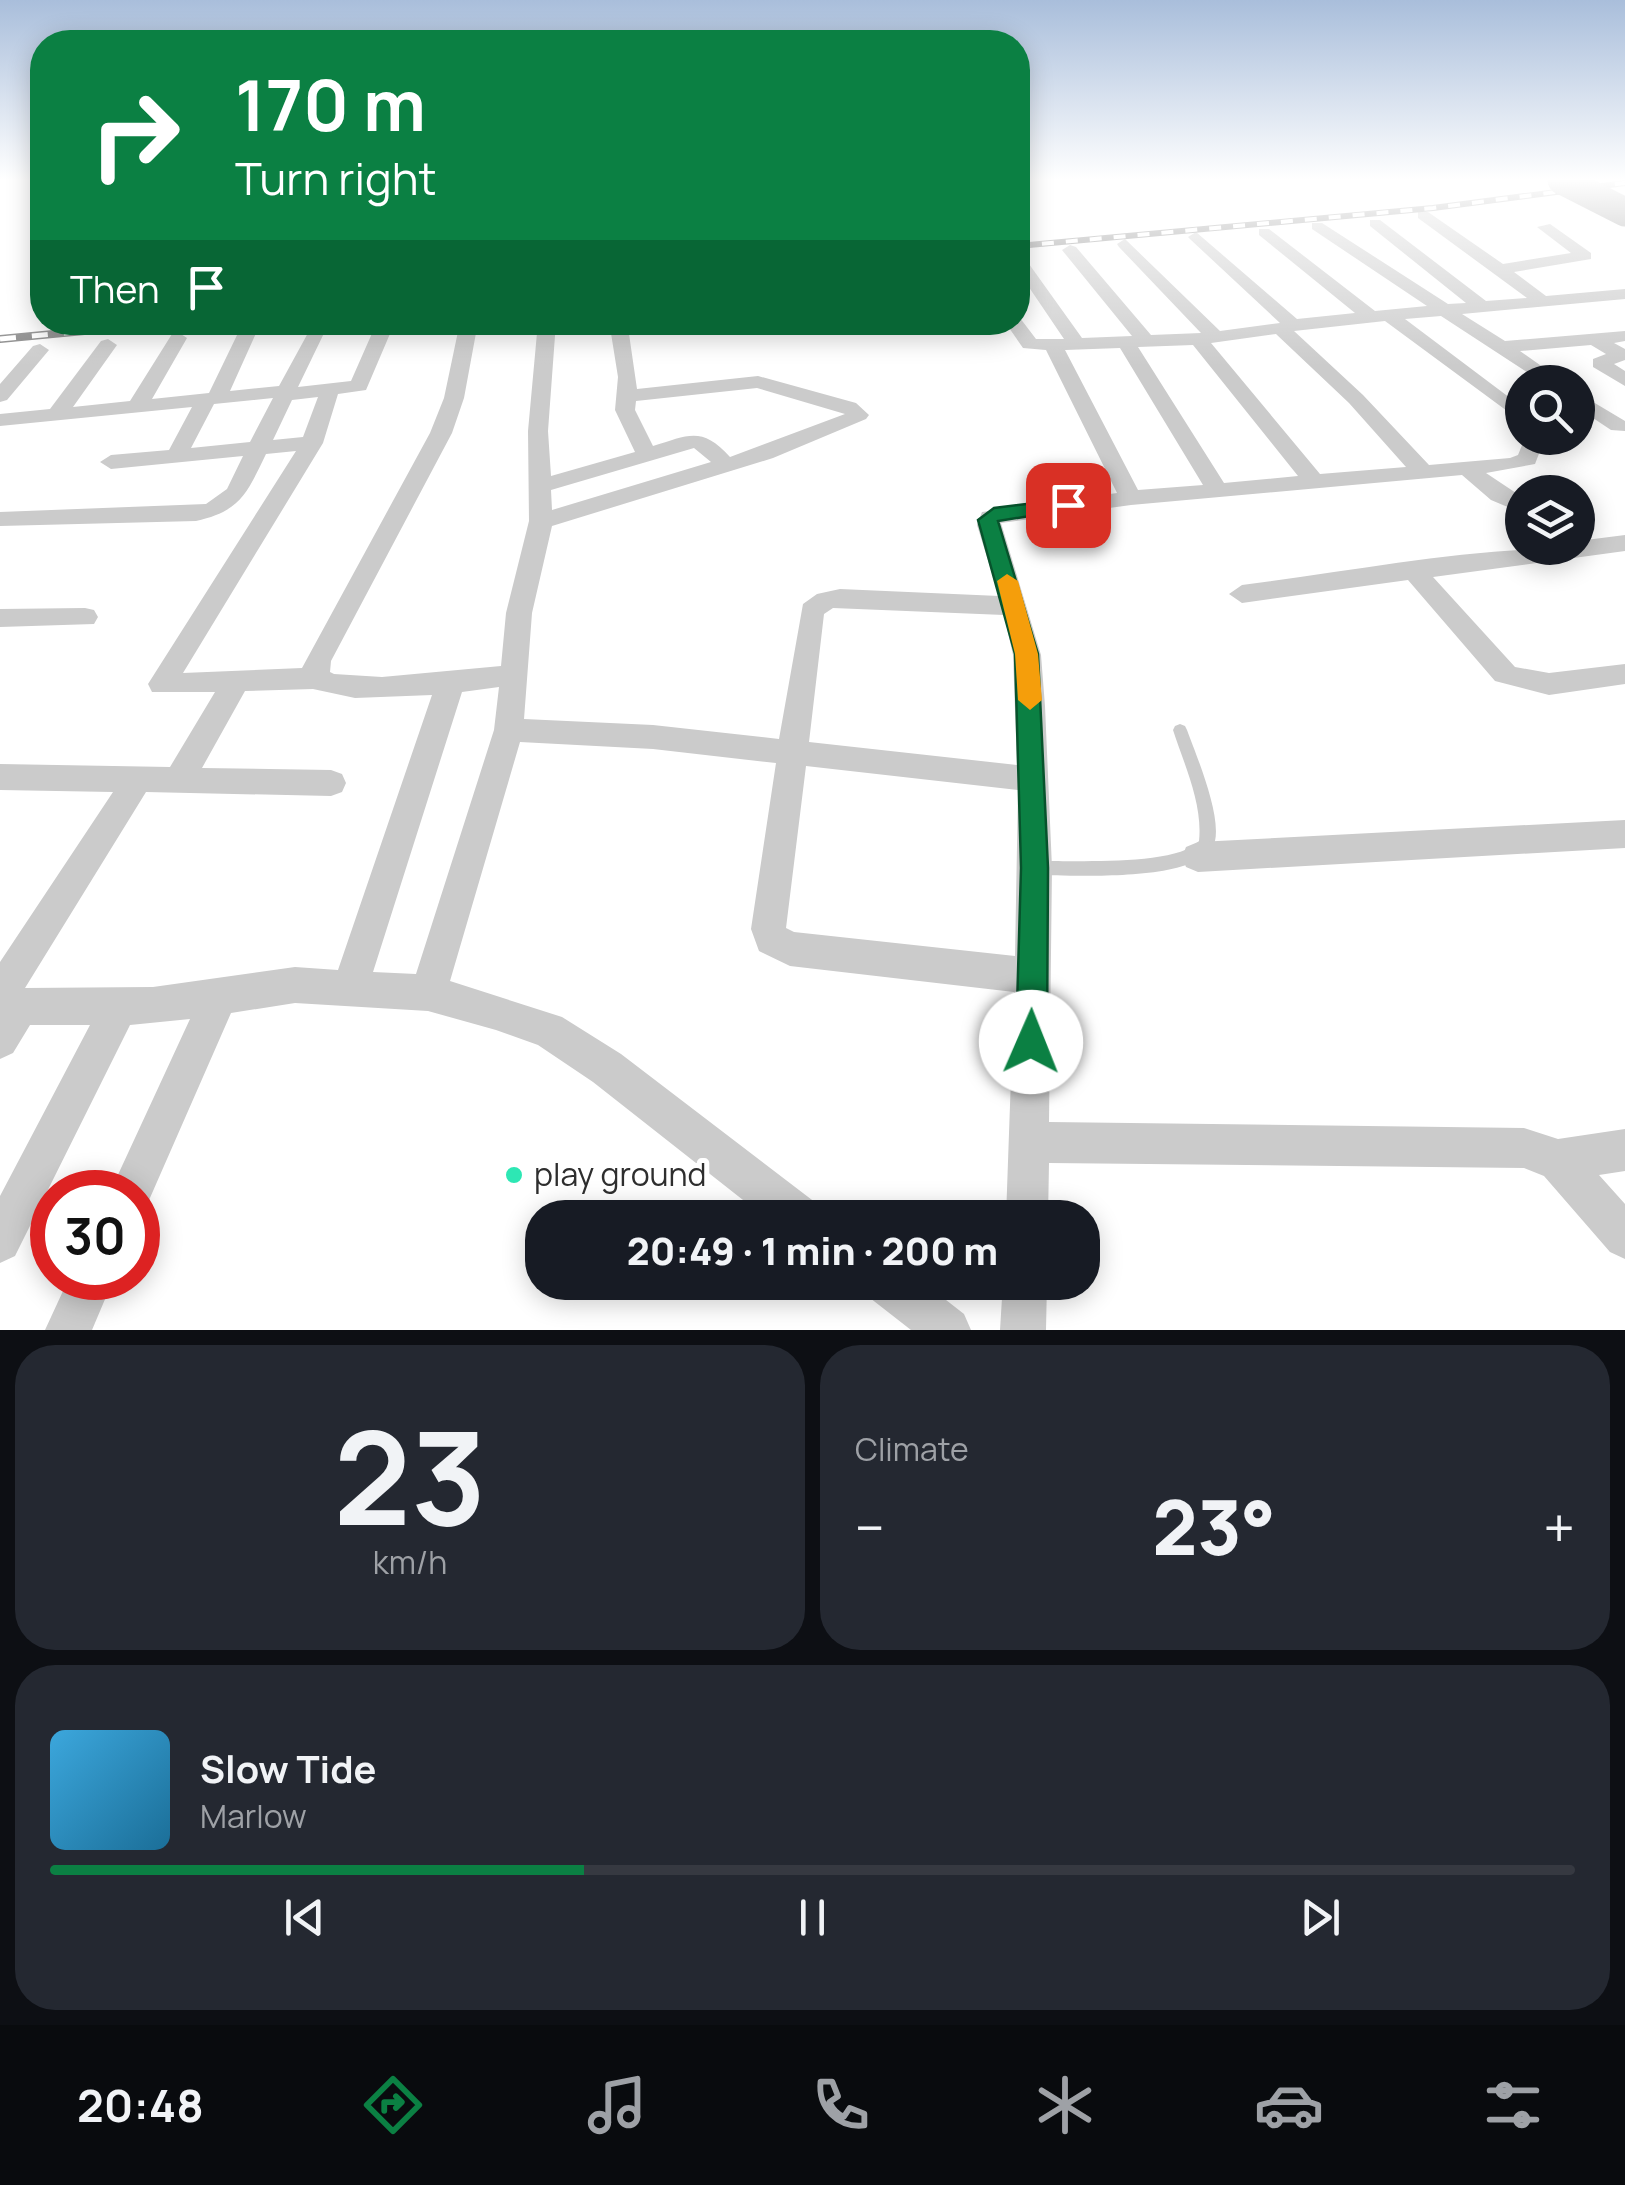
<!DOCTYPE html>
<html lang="en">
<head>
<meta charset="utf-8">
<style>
  :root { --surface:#171b24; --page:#242831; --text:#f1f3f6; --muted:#9ea1a6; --line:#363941; --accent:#0b8043 }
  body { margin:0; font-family:Manrope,sans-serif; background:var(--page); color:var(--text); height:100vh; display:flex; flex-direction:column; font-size:38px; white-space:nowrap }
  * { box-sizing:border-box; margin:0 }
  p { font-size:32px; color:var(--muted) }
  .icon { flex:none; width:55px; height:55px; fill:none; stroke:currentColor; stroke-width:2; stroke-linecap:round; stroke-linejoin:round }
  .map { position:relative; height:1330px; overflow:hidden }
  .panel { display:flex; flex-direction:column; gap:15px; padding:15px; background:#0d0f14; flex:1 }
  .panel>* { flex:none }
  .hud { position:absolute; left:30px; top:30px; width:1000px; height:305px; border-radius:40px; box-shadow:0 5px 25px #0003; background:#0b8043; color:#fff; overflow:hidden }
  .tools { position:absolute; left:1505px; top:365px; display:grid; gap:20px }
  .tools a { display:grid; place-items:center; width:90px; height:90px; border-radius:50%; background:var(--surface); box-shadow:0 5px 25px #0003; font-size:50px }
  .speed { position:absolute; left:30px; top:1170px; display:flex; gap:20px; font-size:50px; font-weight:700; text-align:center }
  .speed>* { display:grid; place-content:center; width:130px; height:130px; border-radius:50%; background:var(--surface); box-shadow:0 5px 25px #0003; line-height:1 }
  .speed .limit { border:15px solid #d22; background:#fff; color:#111 }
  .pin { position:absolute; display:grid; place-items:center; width:85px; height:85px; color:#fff; margin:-42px; border-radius:20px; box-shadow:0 5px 15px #0006 }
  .me { position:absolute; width:110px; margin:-55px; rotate:1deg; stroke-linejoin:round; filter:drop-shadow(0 0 8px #0008) }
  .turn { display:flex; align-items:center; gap:35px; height:210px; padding:0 40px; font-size:45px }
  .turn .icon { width:130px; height:130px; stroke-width:2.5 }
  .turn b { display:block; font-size:70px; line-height:85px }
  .then { display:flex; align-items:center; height:95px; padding:0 40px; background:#0003; gap:20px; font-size:38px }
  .big { font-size:75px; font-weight:800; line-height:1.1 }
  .panel .tile { flex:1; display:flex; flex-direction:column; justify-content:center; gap:15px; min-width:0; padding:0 35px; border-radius:40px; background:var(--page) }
  .panel .dial { align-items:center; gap:0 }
  .dial b { font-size:130px; line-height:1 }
  .song { display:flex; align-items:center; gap:30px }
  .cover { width:120px; height:120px; border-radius:15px; background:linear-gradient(135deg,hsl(200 70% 55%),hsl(200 70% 35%)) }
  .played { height:10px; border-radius:5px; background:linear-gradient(90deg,var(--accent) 35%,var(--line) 35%) }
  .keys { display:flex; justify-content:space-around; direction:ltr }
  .heat { display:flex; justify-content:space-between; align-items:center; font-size:55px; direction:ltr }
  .panel .tiles { flex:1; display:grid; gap:15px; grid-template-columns:1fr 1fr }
  .tile:last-child { grid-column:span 2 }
  .trip { position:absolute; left:525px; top:1200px; width:575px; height:100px; border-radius:40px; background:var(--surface); box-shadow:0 5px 25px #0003; font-weight:800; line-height:100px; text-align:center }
  .menu { display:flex; height:160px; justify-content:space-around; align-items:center; background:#090b0e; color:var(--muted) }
  .menu .icon { width:70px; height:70px }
  .menu .on { color:var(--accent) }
  .menu b { font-size:45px; color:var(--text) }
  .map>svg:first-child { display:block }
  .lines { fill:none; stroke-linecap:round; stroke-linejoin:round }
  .lane { fill:#cbcbcb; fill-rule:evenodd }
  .street { fill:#cbcbcb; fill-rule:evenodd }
  .rail-far1-casing { stroke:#838383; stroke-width:6 }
  .rail-casing { stroke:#838383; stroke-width:8 }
  .rail-far1 { stroke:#fff; stroke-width:4; stroke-dasharray:12; stroke-linecap:butt }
  .rail { stroke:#fff; stroke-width:5; stroke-dasharray:16; stroke-linecap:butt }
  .highway-bridge { stroke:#959595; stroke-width:29 }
  .route { fill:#0b8043; stroke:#07532c; stroke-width:2.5 }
  .slow { fill:#f59e0b }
  .poi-dot { fill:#2de7b4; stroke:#fff; stroke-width:4 }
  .labels { text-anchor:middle; stroke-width:10; stroke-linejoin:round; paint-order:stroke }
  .near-poi-label { font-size:32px; fill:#2e2e2e; stroke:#fff; text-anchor:start }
</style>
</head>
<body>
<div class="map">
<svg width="1625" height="1330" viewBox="0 0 1625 1330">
  <rect width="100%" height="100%" fill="#fff"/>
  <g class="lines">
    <path class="lane" d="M1180,724L1185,726L1187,730C1197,757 1221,814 1215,841C1206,884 1070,875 1035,875L1029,873L1027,868L1029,863L1035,861C1071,860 1176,867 1199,841C1203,804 1184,764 1173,730L1175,726Z"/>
    <path class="street" d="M1418,212H1428L1503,264L1571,253L1537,227L1550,224L1591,253V259L1514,272L1546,296L1625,289V299L1462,314L1505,341L1625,331V341L1614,343L1625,349V360L1614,364L1625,371V386L1593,367V359L1606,354L1591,345L1520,351L1564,382H1542L1441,316L1405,319L1522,407V422L1385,321L1294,331L1363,395L1429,465L1510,458L1518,455L1525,438H1545L1535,464L1486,473L1522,497V513L1491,500L1462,475L1131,505L1001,523L1041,655L1045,706L1052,868L1049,1122L1524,1128L1558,1139L1625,1129V1171L1599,1175L1625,1204V1259L1610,1252L1544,1176L1524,1168L1049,1163L1048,1218H1006L1014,992L790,966L759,951L751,929L776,763L653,749L520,742L450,981L562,1017L621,1054L816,1203L822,1218H766L593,1082L538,1045L496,1030L428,1011L295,1003L231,1013L146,1207L138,1210V1192H110L190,1019L130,1025L15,1256L0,1263V1196L90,1025H30L13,1053L0,1059V962L113,792L0,790V764L170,767L215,692H152L148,684L296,451L266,454C247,493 241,511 196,521L0,526V512L206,504L227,489L243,456L111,469L100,462L111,455L169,450L192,407L0,426V414L50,409L101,341L108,339L117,345L73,407L130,401L172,334L178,332L187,338L152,399L209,393L239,331L248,326L257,331L230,391L279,386L314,322L327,327L298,387L351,381L377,322H395L366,390L338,394L323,443L183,673L302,668L430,433L444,398L460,322H478L464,398L452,433L331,661L330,672L334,674L382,677L501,666L506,613L529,521L528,431L538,322H556L548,431L551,476L635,452L615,410L618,377L610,327L615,322L628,327L637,389L758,376L856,403L869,415L866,419L773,458L552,526L532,613L524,719L653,725L779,739L803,604L817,594L840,589L999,596L977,525L982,512L1117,493L1046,350L1023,348L1005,322H1018L1020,318L1036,339H1064L1018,271V255L1024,257L1082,338L1132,336L1062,250L1070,245L1076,247L1151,335L1201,333L1119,247L1117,244L1125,239L1220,331L1280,323L1191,240L1188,237L1196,232L1297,319L1355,313L1259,235V229H1269L1375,311L1427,306L1312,229V223H1322L1448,304L1466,303L1370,226V220H1380L1486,301L1527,298L1418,218ZM1276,334L1349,403L1406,467L1320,474L1211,343ZM1193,345L1298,476L1224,483L1138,347ZM1120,348L1203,485L1138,490L1065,350ZM757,388L845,414L730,457C702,426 689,435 653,446L635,410L636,401ZM318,397L303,437L273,440L292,400ZM273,398L250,442L191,448L214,404ZM694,448L711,462L552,510L551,490ZM833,608L1004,615L1013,655L1017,765L809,742L824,614ZM499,687L494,730L416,974L373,972L462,692ZM313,689L355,698L432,695L338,970L295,967L153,987L25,988L146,792L331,796L342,792L346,783L342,774L331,770L202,768L245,691ZM806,766L1018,790L1015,956L794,932L786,928Z
      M40,344L49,350L7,400L0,402V384L33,346Z
      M1578,393L1625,421V431L1611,430L1578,408Z
      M1625,535V551L1433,577L1515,667L1549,673L1625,664V684L1549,695L1495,681L1408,580L1242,603L1229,594L1242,585C1354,571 1465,548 1578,548V541Z
      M85,608L94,610L98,617L94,624L0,627V609Z
      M1625,820V848L1198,872L1186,867L1182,857L1186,847L1198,842Z
      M69,1278H114L92,1330H45Z
      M864,1282H923L964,1314L971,1330H911L870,1298Z
      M1003,1282H1047L1046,1330H1000Z"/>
    <defs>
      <path id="rail-far1" d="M1018,246L1433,208L1625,183"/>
      <path id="rail" d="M0,339L179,322"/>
    </defs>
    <use href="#rail-far1" class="rail-far1-casing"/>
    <use href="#rail" class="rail-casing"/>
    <use href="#rail-far1" class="rail-far1"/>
    <use href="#rail" class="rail"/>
    <path class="highway-bridge" d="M1562,180L1625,212"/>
  </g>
  <linearGradient id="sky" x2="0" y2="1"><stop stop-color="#a9bedb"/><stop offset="0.49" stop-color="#fff"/><stop offset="1" stop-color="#fff" stop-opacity="0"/></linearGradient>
  <rect width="1625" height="366" fill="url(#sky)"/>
  <path class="route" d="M1068,499L1074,501V509L998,521L1038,654L1048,868L1047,1042L1042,1054L1031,1058L1020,1054L1016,1042L1021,868L1015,654L978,520L994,508Z"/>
  <path class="slow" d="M1007,574L1018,581L1038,654L1042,700L1030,710L1018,700L1015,654L997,581Z"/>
  <circle class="poi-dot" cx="514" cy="1175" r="10"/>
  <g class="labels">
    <g class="near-poi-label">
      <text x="534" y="1186">play ground</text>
    </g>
  </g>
</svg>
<div class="tools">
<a><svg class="icon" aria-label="search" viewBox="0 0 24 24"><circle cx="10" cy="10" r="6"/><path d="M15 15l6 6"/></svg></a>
<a><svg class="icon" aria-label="layers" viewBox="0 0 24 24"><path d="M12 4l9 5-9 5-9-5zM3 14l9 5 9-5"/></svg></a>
</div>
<div class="speed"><div class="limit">30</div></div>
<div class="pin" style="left:1068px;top:505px;background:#d93025"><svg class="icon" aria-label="arrive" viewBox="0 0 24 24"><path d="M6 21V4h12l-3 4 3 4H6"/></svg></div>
<svg class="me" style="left:1031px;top:1042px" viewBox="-20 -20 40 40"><circle r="19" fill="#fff"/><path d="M0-13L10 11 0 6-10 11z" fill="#0b8043"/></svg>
<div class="trip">20:49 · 1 min · 200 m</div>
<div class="hud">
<div class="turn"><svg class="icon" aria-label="right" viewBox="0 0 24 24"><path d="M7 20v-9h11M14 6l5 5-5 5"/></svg><div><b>170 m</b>Turn right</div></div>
<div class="then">Then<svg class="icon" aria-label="arrive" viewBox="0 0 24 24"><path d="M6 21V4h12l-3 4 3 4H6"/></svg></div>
</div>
</div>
<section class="panel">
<div class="tiles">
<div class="tile dial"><b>23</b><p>km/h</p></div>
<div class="tile"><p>Climate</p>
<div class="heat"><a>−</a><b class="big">23°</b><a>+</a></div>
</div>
<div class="tile">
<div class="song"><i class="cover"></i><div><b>Slow Tide</b><p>Marlow</p></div></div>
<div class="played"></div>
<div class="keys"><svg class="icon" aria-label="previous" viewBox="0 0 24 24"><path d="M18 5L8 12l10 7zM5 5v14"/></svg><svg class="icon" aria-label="pause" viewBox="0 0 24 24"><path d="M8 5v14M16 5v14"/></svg><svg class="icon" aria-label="next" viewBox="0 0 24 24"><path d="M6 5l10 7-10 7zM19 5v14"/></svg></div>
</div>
</div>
</section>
<nav class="menu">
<b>20:48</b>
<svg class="icon on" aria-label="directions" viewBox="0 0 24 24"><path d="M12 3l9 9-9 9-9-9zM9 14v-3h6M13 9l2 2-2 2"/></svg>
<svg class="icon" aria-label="music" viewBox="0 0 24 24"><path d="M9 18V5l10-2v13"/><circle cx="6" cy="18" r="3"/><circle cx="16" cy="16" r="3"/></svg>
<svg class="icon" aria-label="phone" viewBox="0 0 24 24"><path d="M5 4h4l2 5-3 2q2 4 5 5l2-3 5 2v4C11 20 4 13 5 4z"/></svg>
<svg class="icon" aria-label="climate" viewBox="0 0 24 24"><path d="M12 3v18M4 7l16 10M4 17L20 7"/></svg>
<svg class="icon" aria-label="car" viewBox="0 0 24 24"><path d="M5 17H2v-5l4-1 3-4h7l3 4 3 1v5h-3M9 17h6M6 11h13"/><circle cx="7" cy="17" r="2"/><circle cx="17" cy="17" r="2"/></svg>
<svg class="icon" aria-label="filters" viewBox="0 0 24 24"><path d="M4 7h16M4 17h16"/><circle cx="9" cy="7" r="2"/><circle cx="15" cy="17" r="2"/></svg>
</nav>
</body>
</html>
